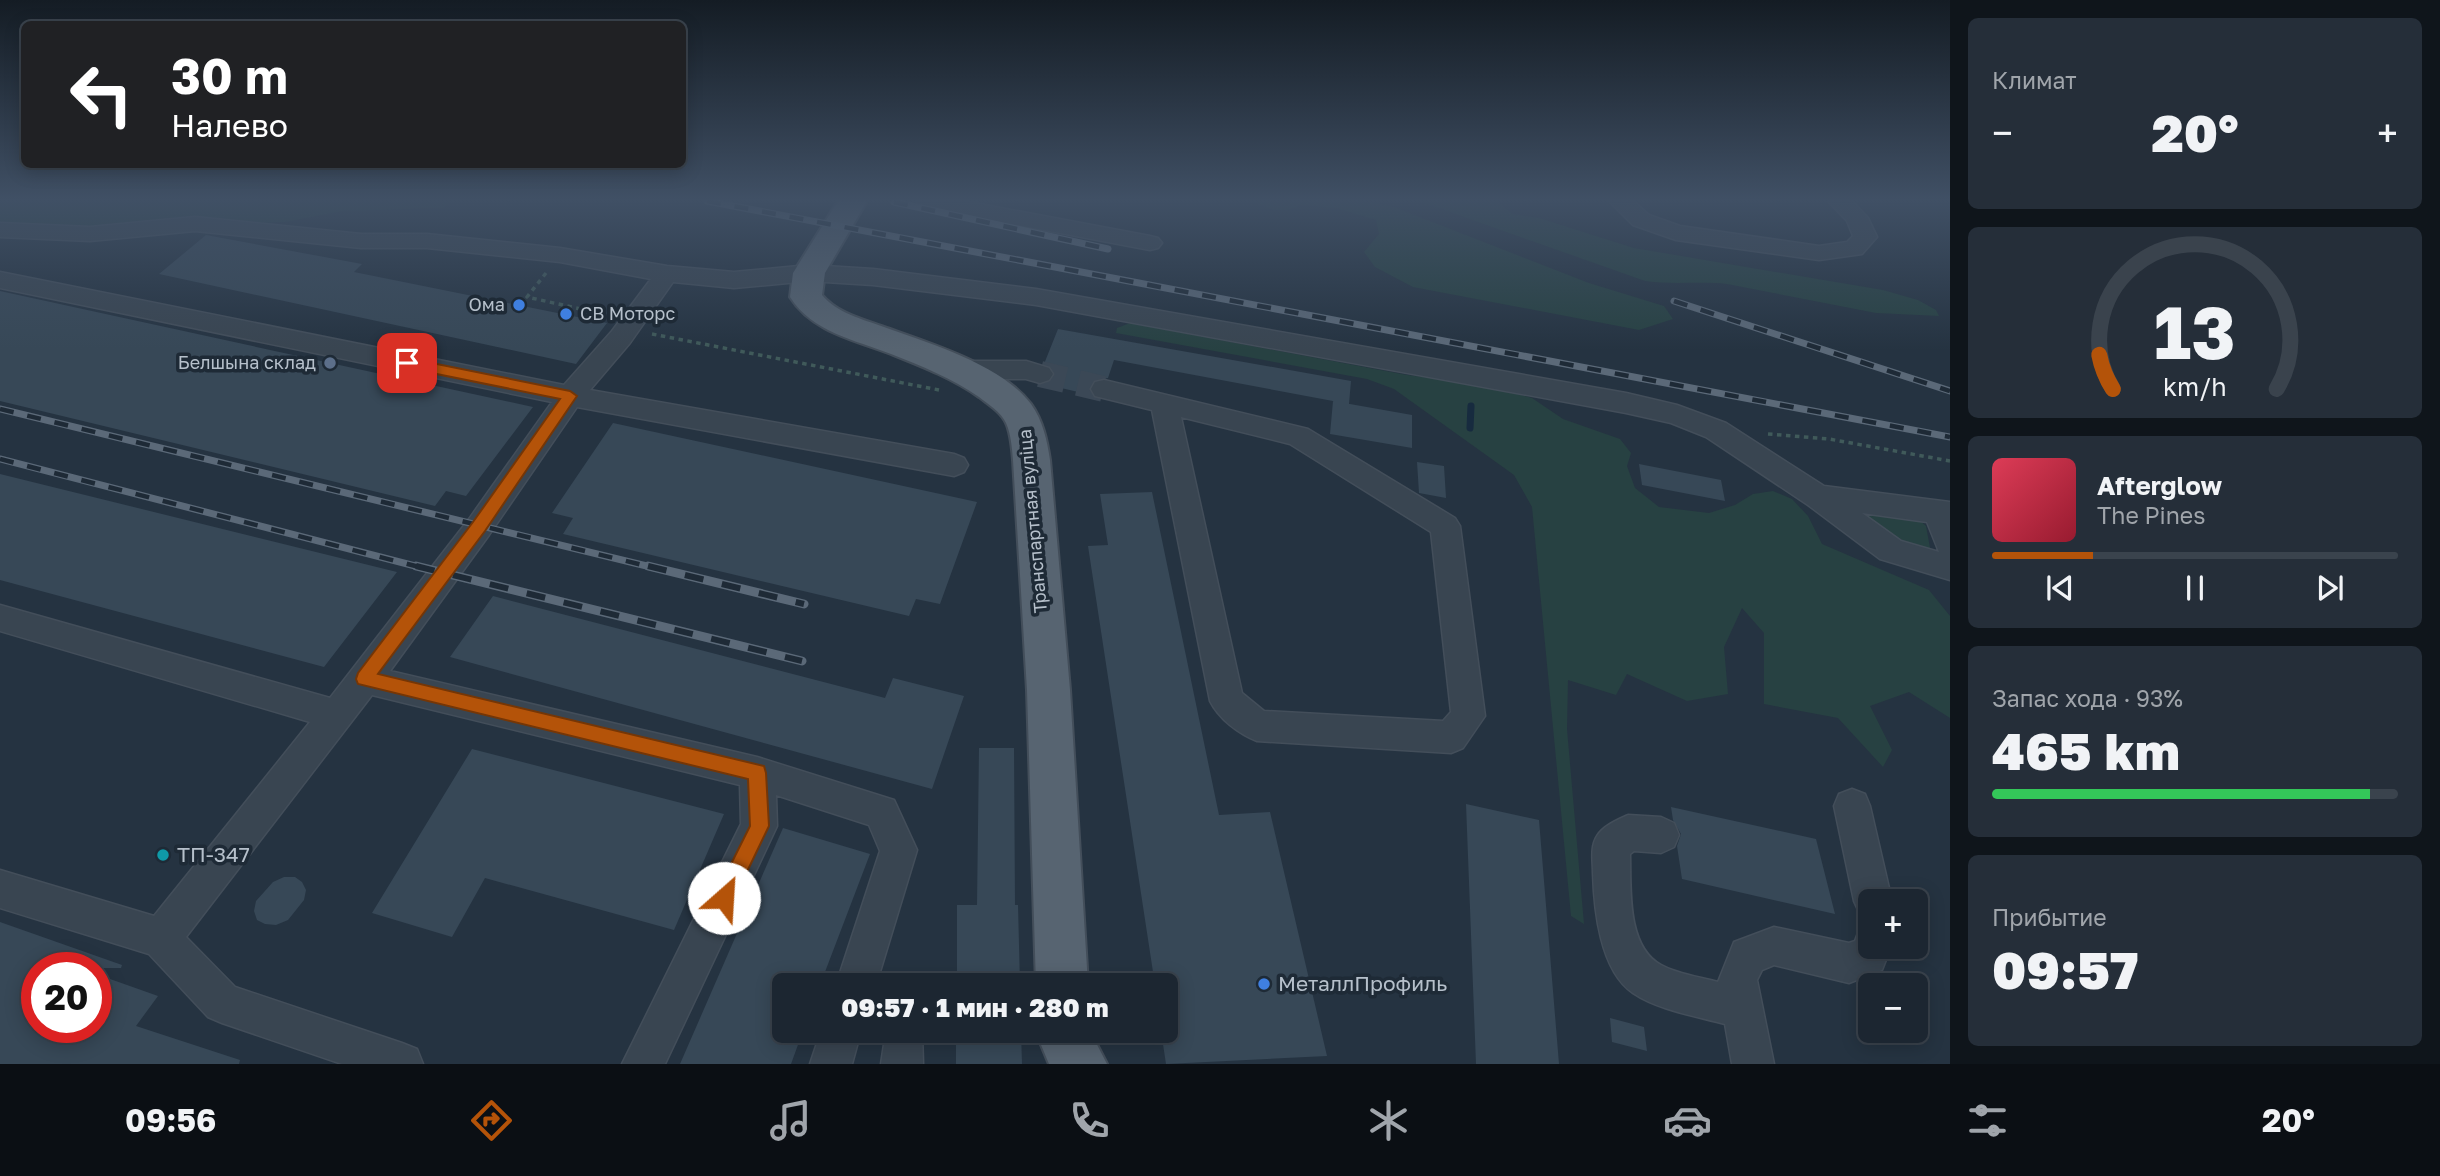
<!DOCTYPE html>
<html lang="ru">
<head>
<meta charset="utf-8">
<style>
  :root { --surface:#1c2631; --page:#252e39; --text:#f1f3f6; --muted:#a0a5ab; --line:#3a434d; --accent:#b45309 }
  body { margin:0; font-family:"Golos Text",sans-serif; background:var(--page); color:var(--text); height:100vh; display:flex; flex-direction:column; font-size:26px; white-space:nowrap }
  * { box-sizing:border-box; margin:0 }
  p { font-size:23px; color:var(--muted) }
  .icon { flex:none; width:38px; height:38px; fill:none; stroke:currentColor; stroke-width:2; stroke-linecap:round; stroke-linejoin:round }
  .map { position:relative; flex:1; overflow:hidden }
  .panel { display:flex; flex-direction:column; gap:18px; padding:18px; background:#0f151b; width:490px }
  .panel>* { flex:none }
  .top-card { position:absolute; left:21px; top:21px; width:665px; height:147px; border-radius:10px; box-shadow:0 4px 18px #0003,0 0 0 2px var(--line); background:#202124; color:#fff; overflow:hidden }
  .tools { position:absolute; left:1858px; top:889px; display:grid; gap:14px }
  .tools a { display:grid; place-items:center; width:70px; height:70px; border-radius:10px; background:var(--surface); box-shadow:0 4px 18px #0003,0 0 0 2px var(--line); font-size:35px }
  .speed { position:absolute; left:21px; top:952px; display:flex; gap:14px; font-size:35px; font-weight:700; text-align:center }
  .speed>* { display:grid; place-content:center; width:91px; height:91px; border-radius:50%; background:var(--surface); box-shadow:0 4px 18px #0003,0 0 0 2px var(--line); line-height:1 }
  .speed .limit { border:10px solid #d22; background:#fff; color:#111 }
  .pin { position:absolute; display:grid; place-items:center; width:60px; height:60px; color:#fff; margin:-30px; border-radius:14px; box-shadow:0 4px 10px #0006 }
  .me { position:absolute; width:77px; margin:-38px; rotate:26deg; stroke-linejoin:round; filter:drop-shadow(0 0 5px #0008) }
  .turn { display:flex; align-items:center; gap:24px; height:147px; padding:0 35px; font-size:32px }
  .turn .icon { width:91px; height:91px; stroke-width:2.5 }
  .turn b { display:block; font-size:49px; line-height:60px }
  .big { font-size:52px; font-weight:800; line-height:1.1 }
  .panel .widget { flex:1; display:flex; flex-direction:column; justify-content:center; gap:10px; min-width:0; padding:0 24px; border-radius:10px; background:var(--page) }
  .panel .dial { align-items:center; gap:0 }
  .dial svg { height:182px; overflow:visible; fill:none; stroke:var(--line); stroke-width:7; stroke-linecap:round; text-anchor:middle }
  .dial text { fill:var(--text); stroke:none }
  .song { display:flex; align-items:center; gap:21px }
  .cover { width:84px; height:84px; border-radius:10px; background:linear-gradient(135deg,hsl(350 70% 55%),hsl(350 70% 35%)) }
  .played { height:7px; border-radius:4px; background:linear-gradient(90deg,var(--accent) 25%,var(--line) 25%) }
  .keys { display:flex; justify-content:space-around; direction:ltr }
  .heat { display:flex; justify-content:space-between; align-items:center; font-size:38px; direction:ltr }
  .charge { height:10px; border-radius:5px; background:linear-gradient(90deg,#34c759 93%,var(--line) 0) }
  .trip { position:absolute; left:772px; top:973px; width:406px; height:70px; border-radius:10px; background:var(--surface); box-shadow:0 4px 18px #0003,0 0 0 2px var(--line); font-weight:800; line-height:70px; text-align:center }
  .tabs { display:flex; height:112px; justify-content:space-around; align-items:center; background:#0b0f14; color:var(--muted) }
  .tabs .icon { width:49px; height:49px }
  .tabs .active { color:var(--accent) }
  .tabs b { font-size:32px; color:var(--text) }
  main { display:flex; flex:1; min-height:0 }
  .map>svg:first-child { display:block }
  .green { fill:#274142 }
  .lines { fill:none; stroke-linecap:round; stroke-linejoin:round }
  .stream { stroke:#172b3f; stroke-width:7 }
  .building { fill:#374857 }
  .minor-tunnel { stroke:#3b4856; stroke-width:26; stroke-dasharray:26 13; stroke-linecap:butt }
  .minor-casing { stroke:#434e5a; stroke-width:3 }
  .major-casing { stroke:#434e5a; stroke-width:4 }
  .path { stroke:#405a5a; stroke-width:3.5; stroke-dasharray:4.5 4.5; stroke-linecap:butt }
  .minor { fill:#394551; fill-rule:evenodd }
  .major { fill:#576471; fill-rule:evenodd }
  .rail-far1-casing { stroke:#5b6978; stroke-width:7 }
  .rail-casing { stroke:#5b6978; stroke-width:9 }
  .rail-far1 { stroke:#1e2a36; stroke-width:4.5; stroke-dasharray:14; stroke-linecap:butt }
  .rail { stroke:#1e2a36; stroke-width:6; stroke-dasharray:19; stroke-linecap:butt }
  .route { fill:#b45309; stroke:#753606; stroke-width:2 }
  .shop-dot { fill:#3f7fe0; stroke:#1e2a36; stroke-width:2.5 }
  .service-dot { fill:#5c6f8a; stroke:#1e2a36; stroke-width:2.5 }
  .culture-dot { fill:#0f9aa8; stroke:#1e2a36; stroke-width:2.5 }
  .labels { text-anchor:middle; stroke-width:7; stroke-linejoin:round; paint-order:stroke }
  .poi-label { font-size:18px; fill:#b6c0cb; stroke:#1e2a36; text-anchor:end }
  .street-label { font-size:18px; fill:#b6c0cb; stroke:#1e2a36 }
  .near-poi-label { font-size:21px; fill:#b6c0cb; stroke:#1e2a36; text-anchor:start }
</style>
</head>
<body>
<main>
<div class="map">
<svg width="1950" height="1064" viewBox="0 0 1950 1064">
  <rect width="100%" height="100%" fill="#253341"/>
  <path class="green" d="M0,201H454L443,208L343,211L285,222L95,227L0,223Z
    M1252,201H1366L1394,207L1589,283L1664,306L1673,319L1639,330L1413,287L1375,267L1364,252L1379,234L1376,220L1336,208L1302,205L1288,210H1273Z
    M1419,201H1497L1513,214L1539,218L1634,248L1883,290L1918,300L1936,310L1939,316L1876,313L1727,284C1700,281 1673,285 1645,281Z
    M1130,323L1407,375L1481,384L1532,398L1563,419L1620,439L1631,453L1627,466L1635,488L1659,507L1709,513L1735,505L1753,494L1773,491L1792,499L1808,516L1822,544L1929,590L1950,616V718L1909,692L1870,706L1892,750L1883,767L1838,718L1764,704V633L1742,608L1724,647L1728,694L1687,701L1627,674L1616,695L1568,680L1567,729L1584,924L1571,916L1532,507L1514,475L1394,389L1367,379L1116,333L1117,328Z
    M1837,504L1914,515L1926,526L1931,553L1920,552Z"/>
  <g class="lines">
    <path class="stream" d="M1470,428L1471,406"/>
  </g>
  <path class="building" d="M206,235L362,264L354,272L607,323L576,364L159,274Z
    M0,291L330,363L533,407L466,496L446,491L435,506L0,401Z
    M1058,329L1351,381L1349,404L1114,360L1108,378L1093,381L1089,388L1091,395L1044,384L1051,381L1055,375L1051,367L1044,364Z
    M1333,401L1412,415V448L1330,434Z
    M613,423L977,502L940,604L916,599L909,616L563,534L573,518L552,513Z
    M1417,462L1444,466L1446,498L1419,493Z
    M1639,464L1721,480L1725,501L1642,485Z
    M0,474L397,572L324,667L0,580Z
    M1152,492L1219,815L1270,812L1327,1056L1166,1064L1161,1031H1166V985H1155L1088,546L1108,545L1100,494Z
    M493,596L885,698L893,678L964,696L932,789L450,657Z
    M979,748H1014L1015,905H1018L1020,985H957V905H977Z
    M472,749L724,814L674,930L485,878L452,937L372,913Z
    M1466,804L1539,820L1559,1064H1476Z
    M1671,807L1816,839L1835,914L1682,879L1677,846L1681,834L1673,820Z
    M783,828L870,854L820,985H784V1031H803L791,1064H680Z
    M284,877H295L302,882L306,890L304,900L288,920L276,925L265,924L257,920L254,911L256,901L273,882Z
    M0,922L122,965L121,968H37V1027H96V974L158,996L136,1026L240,1060L239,1064H0Z
    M1610,1018L1644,1027L1647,1051L1612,1042Z
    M956,1031H1021L1022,1064H956Z"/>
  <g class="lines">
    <path class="minor-tunnel" d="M1040,374L1104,389"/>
    <defs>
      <path id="minor" d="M916,201H964L1150,236L1158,238L1162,243L1158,248L1150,250L927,208L919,206Z
        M1609,201H1633L1649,215L1680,226L1819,246L1847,242L1853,236L1847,221L1828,201H1852L1868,218L1877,237L1862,254L1819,260L1676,240L1633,225Z
        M195,217L361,234H427L560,248L667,266L734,272L809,265L873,269L1036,289L1626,393L1677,405L1726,423L1824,486L1950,502V580L1880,559L1808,505L1706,437L1671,423L1626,413L1036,305L873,285L809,281L734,288L673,282L630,343L590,390L954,454L964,458L968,465L964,472L954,476L577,407L489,535L390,671L757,757L894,800L917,850L876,985H836L880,851L869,825L776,795L777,826L665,1064H622L741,824L740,785L372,695L186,937L235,987L402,1043L417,1049L423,1064H342L222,1023L208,1017L149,954L0,908V870L154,916L310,722L0,631V605L330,698L469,519L552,402L0,288V272L564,385L612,331L651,279L560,262L427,248H361L195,231L90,241L0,237V223L90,227ZM1862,513L1927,522L1939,552L1901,541Z
        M958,361H1026L1049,368L1053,374L1049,380L1040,383L1026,379H958L949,376L945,370L949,364Z
        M1104,380L1308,429L1455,518L1460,526L1485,716L1463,748L1451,753L1257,741C1239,734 1219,719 1210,701L1152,410L1095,396L1091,389L1095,382ZM1181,417L1290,444L1431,532L1451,712L1443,721L1264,711L1242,693Z
        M1852,789L1865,794L1870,806L1892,901H1871V919L1860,914L1854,901L1834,806L1839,794Z
        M1628,815L1661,817L1674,823L1679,835L1674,847L1661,853L1634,851L1630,854C1631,887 1626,946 1661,965C1677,974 1700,977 1718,982L1734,942L1774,927L1849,943L1855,941L1858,933L1871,928V947H1891L1882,970L1849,983L1774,965L1762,970L1757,980L1774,1064H1732L1725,1024C1696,1016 1658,1010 1633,993C1600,971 1594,909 1593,873C1593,861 1590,847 1597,836C1603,826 1617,820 1628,815Z
        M821,1031H861L852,1064H810Z
        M886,1031H922L923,1064H881Z"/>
      <path id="major" d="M838,201H867L825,273L822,295C837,313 862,319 884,327C929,343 1002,365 1031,404C1043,421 1047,440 1050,460L1070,690L1088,985H1036L1027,690L1013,460C1012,448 1011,434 1006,423C1001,412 988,404 979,397C952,378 921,366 891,354C855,340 812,332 790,297L793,273Z
        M1038,1031H1090L1107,1064H1049L1039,1040Z"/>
    </defs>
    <use href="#minor" class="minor-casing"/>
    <use href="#major" class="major-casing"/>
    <path class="path" d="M546,273L527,297L603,314
      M652,334L939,390
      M1768,434L1829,439L1950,461"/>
    <use href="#minor" class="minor"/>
    <use href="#major" class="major"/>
    <defs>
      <path id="rail-far1" d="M707,201L1950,437
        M894,202L1108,249
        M1674,301L1950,391
        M0,409L655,568
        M0,459L423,568"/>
      <path id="rail" d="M416,566L802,661
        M648,566L804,604"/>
    </defs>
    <use href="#rail-far1" class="rail-far1-casing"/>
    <use href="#rail" class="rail-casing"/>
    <use href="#rail-far1" class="rail-far1"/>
    <use href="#rail" class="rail"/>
  </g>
  <linearGradient id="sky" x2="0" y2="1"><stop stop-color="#141c24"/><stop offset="0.57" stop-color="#405065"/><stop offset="1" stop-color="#405065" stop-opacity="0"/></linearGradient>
  <rect width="1950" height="350" fill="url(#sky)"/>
  <path class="route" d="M407,358L570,391L577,396L485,531L378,674L764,766L766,773L769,826L731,905L724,908L717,905L714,898L750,826L748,779L358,684L356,679L358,673L473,522L560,399L402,367L400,363Z"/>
  <g class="shop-dot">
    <circle cx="519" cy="305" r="7"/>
    <circle cx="566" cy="314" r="7"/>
    <circle cx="1264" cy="984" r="7"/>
  </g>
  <circle class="service-dot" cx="330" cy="363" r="7"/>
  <circle class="culture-dot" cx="163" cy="855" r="7"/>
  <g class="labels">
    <g class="poi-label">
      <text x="505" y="311">Ома</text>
      <text x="580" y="320" text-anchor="start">СВ Моторс</text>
      <text x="316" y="369">Белшына склад</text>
    </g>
    <g class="street-label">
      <text transform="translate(1033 521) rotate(-95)" y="6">Транспартная вуліца</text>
    </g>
    <g class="near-poi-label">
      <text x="177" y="862">ТП-347</text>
      <text x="1278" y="991">МеталлПрофиль</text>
    </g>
  </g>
</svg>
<div class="tools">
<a>+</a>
<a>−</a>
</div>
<div class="speed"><div class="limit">20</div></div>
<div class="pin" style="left:407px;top:363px;background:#d93025"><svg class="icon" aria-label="arrive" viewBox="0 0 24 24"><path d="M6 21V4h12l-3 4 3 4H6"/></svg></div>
<svg class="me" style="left:724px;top:898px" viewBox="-20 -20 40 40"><circle r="19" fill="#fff"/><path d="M0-13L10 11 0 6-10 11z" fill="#b45309"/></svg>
<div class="trip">09:57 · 1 мин · 280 m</div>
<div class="top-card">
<div class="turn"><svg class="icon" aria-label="left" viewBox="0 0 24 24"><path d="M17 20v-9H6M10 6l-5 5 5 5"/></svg><div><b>30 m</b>Налево</div></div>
</div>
</div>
<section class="panel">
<div class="widget"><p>Климат</p>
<div class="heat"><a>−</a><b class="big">20°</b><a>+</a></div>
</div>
<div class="widget dial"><svg viewBox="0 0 100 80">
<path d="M14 69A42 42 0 1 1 86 69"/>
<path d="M14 69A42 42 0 0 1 8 54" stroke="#b45309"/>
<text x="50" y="56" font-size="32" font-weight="700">13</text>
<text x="50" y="72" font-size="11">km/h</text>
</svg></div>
<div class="widget">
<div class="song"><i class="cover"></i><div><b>Afterglow</b><p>The Pines</p></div></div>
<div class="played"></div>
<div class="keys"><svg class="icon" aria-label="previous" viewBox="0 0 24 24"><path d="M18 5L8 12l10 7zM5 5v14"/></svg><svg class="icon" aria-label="pause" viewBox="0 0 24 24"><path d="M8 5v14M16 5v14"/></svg><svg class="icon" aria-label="next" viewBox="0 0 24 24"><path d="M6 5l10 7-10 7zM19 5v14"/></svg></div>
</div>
<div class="widget"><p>Запас хода · 93%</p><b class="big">465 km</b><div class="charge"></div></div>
<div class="widget"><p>Прибытие</p><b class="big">09:57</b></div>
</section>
</main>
<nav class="tabs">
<b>09:56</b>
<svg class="icon active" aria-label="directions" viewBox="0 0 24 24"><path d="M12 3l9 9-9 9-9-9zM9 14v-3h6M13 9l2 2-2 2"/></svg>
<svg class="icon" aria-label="music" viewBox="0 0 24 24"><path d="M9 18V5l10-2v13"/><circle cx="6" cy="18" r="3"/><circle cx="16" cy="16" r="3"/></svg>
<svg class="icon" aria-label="phone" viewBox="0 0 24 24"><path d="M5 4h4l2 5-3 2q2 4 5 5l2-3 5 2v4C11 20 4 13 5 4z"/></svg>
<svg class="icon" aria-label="climate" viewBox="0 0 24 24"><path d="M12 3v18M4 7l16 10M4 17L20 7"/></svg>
<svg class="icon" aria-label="car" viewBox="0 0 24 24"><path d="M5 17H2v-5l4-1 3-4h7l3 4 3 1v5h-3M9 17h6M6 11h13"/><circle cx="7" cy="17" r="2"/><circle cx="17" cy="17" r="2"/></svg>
<svg class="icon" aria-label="filters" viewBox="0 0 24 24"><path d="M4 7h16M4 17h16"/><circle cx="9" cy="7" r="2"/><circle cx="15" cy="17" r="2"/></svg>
<b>20°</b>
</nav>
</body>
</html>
